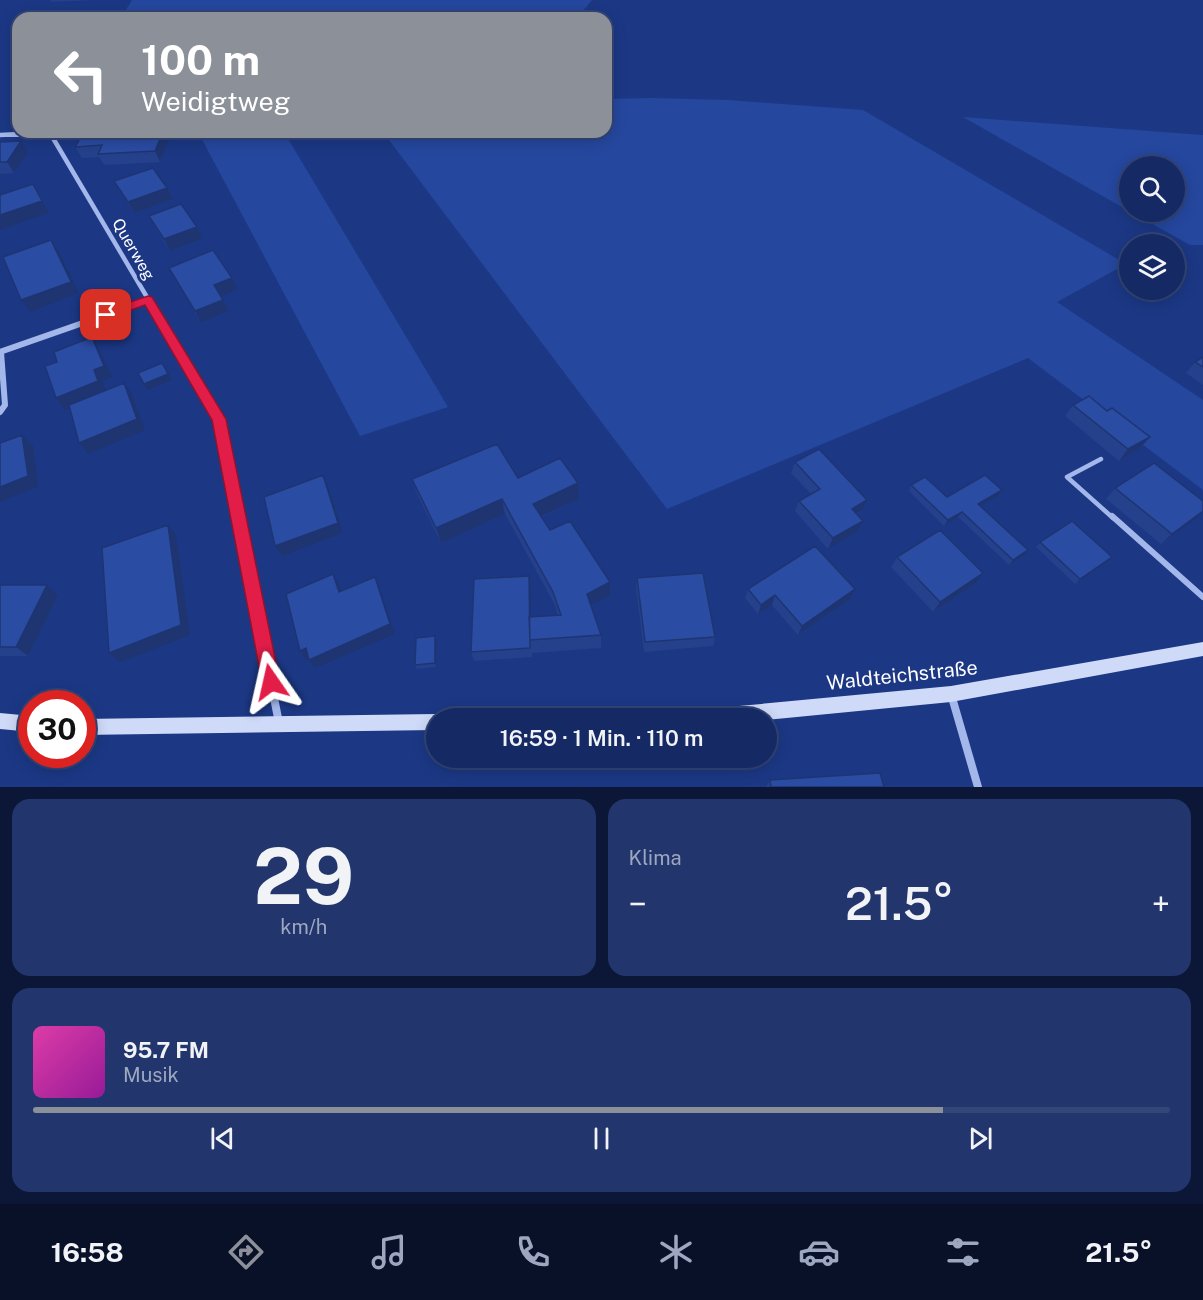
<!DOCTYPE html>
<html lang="de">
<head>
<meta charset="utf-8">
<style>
  :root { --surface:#152a64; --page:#22366d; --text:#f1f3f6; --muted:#9da7bf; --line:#344678; --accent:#8c9099 }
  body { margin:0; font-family:"Public Sans",sans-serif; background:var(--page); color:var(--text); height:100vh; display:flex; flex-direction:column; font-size:22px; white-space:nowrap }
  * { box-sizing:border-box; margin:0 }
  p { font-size:20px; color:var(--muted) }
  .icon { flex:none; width:33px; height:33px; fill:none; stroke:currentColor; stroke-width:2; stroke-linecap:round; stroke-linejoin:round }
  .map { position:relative; height:787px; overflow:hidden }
  .panel { display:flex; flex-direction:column; gap:12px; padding:12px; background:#0c1737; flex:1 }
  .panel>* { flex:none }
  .top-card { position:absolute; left:12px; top:12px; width:600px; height:126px; border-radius:18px; box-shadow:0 3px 15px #0003,0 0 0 2px var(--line); background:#8c9099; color:#fff; overflow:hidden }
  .controls { position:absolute; left:1119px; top:156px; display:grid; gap:12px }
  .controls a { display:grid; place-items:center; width:66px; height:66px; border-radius:50%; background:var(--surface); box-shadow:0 3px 15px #0003,0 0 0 2px var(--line); font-size:30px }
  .speed { position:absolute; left:18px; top:690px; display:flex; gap:12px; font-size:30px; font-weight:700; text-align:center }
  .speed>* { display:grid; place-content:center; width:78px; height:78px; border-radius:50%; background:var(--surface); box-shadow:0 3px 15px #0003,0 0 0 2px var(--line); line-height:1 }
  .speed .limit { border:9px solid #d22; background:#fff; color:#111 }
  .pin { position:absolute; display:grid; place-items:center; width:51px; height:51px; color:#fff; margin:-26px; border-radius:12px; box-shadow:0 3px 9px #0006 }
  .me { position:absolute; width:66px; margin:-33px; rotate:349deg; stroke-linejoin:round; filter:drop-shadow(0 0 4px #0008) }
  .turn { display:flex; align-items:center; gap:21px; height:126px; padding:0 30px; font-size:27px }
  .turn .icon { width:78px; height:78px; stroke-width:2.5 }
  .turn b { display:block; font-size:42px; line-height:51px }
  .big { font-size:45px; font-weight:600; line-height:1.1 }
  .panel .card { flex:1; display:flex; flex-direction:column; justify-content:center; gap:9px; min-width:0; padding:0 21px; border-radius:18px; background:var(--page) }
  .panel .dial { align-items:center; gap:0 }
  .dial b { font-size:78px; line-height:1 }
  .song { display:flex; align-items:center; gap:18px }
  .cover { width:72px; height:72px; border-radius:9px; background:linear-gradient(135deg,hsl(320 70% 55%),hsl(300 70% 35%)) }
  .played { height:6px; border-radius:3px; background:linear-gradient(90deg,var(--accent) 80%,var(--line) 80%) }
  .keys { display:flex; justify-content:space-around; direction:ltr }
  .heat { display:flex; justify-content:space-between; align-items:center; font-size:33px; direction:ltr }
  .panel .tiles { flex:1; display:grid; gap:12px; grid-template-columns:1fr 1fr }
  .card:last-child { grid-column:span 2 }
  .trip { position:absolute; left:426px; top:708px; width:351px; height:60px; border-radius:30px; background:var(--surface); box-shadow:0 3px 15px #0003,0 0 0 2px var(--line); font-weight:600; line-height:60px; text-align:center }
  .tab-bar { display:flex; height:96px; justify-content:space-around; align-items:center; background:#081128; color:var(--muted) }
  .tab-bar .icon { width:42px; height:42px }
  .tab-bar .current { color:var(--accent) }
  .tab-bar b { font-size:27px; color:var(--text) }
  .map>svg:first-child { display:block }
  .green { fill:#25479e }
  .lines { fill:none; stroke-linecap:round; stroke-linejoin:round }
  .lane-far1 { stroke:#a3b7eb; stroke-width:4.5 }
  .lane { stroke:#a3b7eb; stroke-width:6 }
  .street-far3 { stroke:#a3b7eb; stroke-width:4 }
  .street-far2 { stroke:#a3b7eb; stroke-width:4.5 }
  .street-far1 { stroke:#a3b7eb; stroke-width:6 }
  .street { stroke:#a3b7eb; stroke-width:8 }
  .secondary { fill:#cfdaf8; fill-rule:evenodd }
  .wall { fill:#25418c }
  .shaded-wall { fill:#1e3572 }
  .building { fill:#2b4ca3; stroke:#1e3572; stroke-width:1.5 }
  .route { fill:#e11d48; stroke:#92132f; stroke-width:1.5 }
  .labels { text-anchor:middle; stroke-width:6; stroke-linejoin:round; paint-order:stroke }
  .street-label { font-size:16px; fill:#fff; stroke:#1c3885 }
  .near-street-label { font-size:20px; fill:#fff; stroke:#1c3885 }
</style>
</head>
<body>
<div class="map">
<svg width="1203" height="787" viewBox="0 0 1203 787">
  <rect width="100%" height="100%" fill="#1c3885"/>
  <path class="green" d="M132,0H592L577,18H121Z
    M651,98L728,100L863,110L1126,264L1057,302L1203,400V490L1028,358L667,509L383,132H606V99Z
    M963,117L1203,135V245H1190L1131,212H1174V166H1130L1129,211Z
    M198,132H284L448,407L360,436Z"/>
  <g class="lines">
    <path class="lane-far1" d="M1101,459L1067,477L1113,518"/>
    <path class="lane" d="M1112,516L1203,597"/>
    <path class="street-far3" d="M3,135H51"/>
    <path class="street-far2" d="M50,133L151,304
      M0,135L40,133
      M136,304L148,300"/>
    <path class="street-far1" d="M150,303L219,419L239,518
      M0,352L140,303
      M0,412L5,405L1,352"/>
    <path class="street" d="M238,516L279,723
      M951,694L978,787"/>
    <path class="secondary" d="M1203,642V656L951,702L766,720L596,718L598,712L604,710L739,706L951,686Z
      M0,713L32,716V732L0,729Z
      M436,714L443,718H436V730L82,735V719Z"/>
  </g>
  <path class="wall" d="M50,0H99L51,2Z
    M169,141L160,162L104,165L99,157L82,158L75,147Z
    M0,142L28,153L14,173L0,174Z
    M114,181L173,199L134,213Z
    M149,216L197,227L202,239L170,251L155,227Z
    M169,268L237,290L221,296L229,311L201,323Z
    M1203,357V385L1186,373L1195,362Z
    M1073,405L1107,411L1150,437L1140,448L1119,461L1065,416Z
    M795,462L862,510L857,514L863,521L858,531L828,549L795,511L799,501L811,494L791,473Z
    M518,478L578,483L579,499L541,517L550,530L610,596L591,605L601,635V648L532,653V657L474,661L471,652L529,576L531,586V617L558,616L555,605L505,514L441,543L417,494L412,479Z
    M911,485L947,497L1002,490L998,496L980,506L1028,550L1023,556L1009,565L958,517L944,526L909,491Z
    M1115,488L1203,501V512L1161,544L1106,499Z
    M1040,542L1107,562L1075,584L1036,547Z
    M897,557L976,583L933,612L891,567Z
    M637,578L715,637L713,646L644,652L636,588Z
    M0,585H47L58,595L28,656H0Z
    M748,589L850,599L798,635L772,605L758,614L745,598Z
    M437,641L436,667L417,669L415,665Z
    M770,780L884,787H766Z"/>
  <path class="shaded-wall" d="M163,132H165L169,141L160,162L155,151Z
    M21,141L28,153L14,173L7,162Z
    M33,184L49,213L0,230V215Z
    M167,188L173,199L134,213L128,202Z
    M197,227L202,239L170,251L164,239Z
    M51,240L59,252L79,293L30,312L21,300Z
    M232,278L237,290L219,297L214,285Z
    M223,300L229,311L201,323L195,311Z
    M92,337L99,349L112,377L102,381L107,392L65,410L56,398L94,370Z
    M162,363L172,380L147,390L144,384Z
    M124,383L132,394L145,430L88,454L79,443Z
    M22,435L33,446L38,487L0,502V487Z
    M1150,437L1140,448L1119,461L1128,449Z
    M323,475L328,486L343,533L282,556L275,546Z
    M578,483L579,499L535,519L533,504Z
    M1002,490L998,496L974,510L978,504Z
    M502,499L505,514L441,543L436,528Z
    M867,500L862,510L847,519L852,509Z
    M1203,511V512L1198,517L1161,544L1172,534Z
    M962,512L958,517L944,526L948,520Z
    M863,521L858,531L828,549L833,538Z
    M168,525L176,535L190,635L120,662L109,653Z
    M1028,550L1023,556L1009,565L1013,560Z
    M1112,557L1107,562L1075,584L1080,579Z
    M983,573L976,583L933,612L940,602Z
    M333,574L339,584L344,602L339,592Z
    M529,576L531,586V639H530Z
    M375,577L379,587L395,634L315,668L309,660Z
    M610,582V596L587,607V594Z
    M47,585L58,595L28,656L16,647Z
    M855,589L850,599L798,635L802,626Z
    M775,595L772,605L758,614L761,605Z
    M435,636L437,641L436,667L435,663Z
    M306,648L312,657L306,660L300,651Z"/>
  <path class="building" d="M135,132H163L155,151L98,154L102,145L75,147L82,135Z
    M21,141L7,162H0V142Z
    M153,168L167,188L128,202L114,181Z
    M33,184L42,201L0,215V195Z
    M181,204L197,227L164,239L149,216Z
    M51,240L71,282L21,300L3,257Z
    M213,250L232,278L214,285L223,300L195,311L169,268Z
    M92,337L104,366L94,370L98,381L56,398L45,366L57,362L54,352Z
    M1203,357V367L1195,362Z
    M162,363L168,374L144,384L138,373Z
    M124,383L137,419L79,443L69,405Z
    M1089,396L1107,411L1112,408L1150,437L1128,449L1073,405Z
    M22,435L28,476L0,487V443Z
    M497,444L518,478L560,458L578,483L533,504L550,530L570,521L610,582L587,594L601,635L530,640L529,617L561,615L553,592L502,499L436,528L412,479Z
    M819,449L867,500L852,509L863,521L833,538L799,501L820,489L795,462Z
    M1154,463L1203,501V511L1172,534L1115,488Z
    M323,475L338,523L275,546L264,497Z
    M985,475L1002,490L978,504L1028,550L1013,560L962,512L948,520L911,485L925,477L947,497Z
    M1072,521L1112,557L1080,579L1040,542Z
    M168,525L181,625L109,653L102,548Z
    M940,530L983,573L940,602L897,557Z
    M815,546L855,589L802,626L775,595L761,605L748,589Z
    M703,573L715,637L645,642L637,578Z
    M333,574L339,592L375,577L390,624L309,660L306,648L300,651L286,594Z
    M529,576L530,648L471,652L474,579Z
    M0,585H47L16,647H0Z
    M435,636V663L415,665L416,638Z
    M880,773L884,787H771L770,780Z"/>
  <path class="route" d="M148,296L152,297L226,419L280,682L277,688L271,691L264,688L262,682L212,420L145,305L106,319L100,315L101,312Z"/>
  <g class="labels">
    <g class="street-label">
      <text transform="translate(134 249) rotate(60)" y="6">Querweg</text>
    </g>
    <g class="near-street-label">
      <text transform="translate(902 675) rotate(-6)" y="7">Waldteichstraße</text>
    </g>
  </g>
</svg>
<div class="controls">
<a><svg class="icon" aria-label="search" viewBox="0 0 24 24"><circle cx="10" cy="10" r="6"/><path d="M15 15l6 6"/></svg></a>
<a><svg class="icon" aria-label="layers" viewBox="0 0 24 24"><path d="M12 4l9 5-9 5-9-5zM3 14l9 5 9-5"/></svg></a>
</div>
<div class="speed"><div class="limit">30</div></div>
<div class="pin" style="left:106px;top:315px;background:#d93025"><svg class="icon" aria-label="arrive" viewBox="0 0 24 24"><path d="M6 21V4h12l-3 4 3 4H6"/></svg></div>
<svg class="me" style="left:271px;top:682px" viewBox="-20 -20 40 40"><path d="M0-17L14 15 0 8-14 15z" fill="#e11d48" stroke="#fff" stroke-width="4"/></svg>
<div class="trip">16:59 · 1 Min. · 110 m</div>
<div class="top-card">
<div class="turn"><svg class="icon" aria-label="left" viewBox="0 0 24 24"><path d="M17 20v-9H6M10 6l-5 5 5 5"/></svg><div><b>100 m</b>Weidigtweg</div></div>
</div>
</div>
<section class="panel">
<div class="tiles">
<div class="card dial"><b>29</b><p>km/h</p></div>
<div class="card"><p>Klima</p>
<div class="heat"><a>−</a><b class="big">21.5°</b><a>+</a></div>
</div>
<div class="card">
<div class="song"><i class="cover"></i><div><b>95.7 FM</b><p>Musik</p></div></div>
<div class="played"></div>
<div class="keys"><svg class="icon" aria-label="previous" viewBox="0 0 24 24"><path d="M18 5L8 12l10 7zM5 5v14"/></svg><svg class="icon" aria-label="pause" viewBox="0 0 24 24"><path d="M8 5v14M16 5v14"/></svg><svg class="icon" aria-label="next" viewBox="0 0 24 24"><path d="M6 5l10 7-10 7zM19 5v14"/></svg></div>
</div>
</div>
</section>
<nav class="tab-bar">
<b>16:58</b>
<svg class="icon current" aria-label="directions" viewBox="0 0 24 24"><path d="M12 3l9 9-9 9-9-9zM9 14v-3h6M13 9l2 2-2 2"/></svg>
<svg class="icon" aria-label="music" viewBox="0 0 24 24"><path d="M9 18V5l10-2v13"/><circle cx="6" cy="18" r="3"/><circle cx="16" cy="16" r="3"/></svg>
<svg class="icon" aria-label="phone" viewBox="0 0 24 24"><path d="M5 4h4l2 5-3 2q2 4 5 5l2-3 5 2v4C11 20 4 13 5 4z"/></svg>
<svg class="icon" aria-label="climate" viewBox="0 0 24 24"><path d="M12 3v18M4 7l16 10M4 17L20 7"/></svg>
<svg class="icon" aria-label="car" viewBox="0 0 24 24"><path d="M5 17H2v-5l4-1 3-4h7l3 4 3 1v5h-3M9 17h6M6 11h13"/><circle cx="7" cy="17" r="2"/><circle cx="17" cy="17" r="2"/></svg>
<svg class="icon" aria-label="filters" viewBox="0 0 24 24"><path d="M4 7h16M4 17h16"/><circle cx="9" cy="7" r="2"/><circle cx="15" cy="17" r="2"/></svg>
<b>21.5°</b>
</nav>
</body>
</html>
